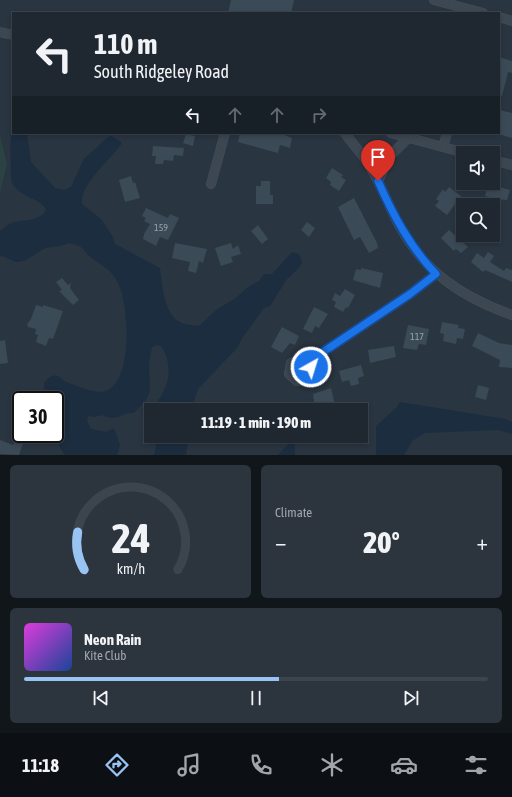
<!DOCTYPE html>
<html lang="en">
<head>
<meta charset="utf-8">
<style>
  :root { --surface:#1f2831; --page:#2c343d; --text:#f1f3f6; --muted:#a1a6ab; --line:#3c444d; --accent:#98c3f2 }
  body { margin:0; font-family:"Asap Condensed",sans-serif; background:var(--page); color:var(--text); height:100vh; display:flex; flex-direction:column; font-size:15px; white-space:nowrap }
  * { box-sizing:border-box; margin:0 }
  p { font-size:13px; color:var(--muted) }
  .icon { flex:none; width:22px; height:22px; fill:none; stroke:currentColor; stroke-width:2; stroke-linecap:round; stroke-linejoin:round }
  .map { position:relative; height:455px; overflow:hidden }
  .panel { display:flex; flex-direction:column; gap:10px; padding:10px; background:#11161b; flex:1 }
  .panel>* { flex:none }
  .hud { position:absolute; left:12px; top:12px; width:488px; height:122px; border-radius:0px; box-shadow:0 2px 6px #0003,0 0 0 1px var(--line); background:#1f2831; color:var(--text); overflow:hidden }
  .fabs { position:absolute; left:456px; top:146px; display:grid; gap:8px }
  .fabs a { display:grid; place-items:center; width:44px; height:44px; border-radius:0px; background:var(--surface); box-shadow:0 2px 6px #0003,0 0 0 1px var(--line); font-size:20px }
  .speed { position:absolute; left:12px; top:391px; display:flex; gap:8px; font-size:20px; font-weight:700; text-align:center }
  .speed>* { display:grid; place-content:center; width:52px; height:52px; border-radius:50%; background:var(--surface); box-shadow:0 2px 6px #0003,0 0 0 1px var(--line); line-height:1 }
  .speed .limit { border:2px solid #111; border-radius:6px; background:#fff; color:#111 }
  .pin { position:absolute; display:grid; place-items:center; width:34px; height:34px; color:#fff; margin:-41px -17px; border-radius:50% 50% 50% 0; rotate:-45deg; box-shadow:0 0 4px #0007 }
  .pin .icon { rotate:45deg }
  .me { position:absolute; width:44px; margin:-22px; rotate:39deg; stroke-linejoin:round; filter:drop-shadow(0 0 3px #0008) }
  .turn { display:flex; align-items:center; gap:14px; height:84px; padding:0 16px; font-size:18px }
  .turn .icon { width:52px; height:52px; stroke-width:2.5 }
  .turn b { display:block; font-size:28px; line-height:34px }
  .lanes { display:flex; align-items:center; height:38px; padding:0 16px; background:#0003; justify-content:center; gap:20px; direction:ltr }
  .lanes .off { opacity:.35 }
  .big { font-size:30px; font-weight:800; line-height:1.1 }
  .panel .widget { flex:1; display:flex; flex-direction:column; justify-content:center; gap:6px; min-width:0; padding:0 14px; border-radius:6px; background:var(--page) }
  .panel .dial { align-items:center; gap:0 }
  .dial svg { height:104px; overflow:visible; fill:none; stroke:var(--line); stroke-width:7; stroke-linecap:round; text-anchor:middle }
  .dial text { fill:var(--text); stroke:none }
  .song { display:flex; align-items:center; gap:12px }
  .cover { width:48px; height:48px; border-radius:6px; background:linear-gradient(135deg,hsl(300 70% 55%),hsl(220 70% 35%)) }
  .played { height:4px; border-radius:2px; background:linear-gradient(90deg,var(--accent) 55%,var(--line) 55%) }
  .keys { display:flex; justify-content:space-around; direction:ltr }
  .heat { display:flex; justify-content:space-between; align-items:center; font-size:22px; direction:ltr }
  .panel .tiles { flex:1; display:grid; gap:10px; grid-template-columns:1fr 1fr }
  .widget:last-child { grid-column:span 2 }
  .trip { position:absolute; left:144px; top:403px; width:224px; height:40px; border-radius:0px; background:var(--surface); box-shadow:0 2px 6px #0003,0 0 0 1px var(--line); font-weight:800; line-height:40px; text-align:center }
  .tab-bar { display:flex; height:64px; justify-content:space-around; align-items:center; background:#0c1014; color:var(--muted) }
  .tab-bar .icon { width:28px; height:28px }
  .tab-bar .current { color:var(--accent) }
  .tab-bar b { font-size:18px; color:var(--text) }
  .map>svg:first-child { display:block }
  .green { fill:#2b4242 }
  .water { fill:#1c2d3f }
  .building { fill:#3b4a57 }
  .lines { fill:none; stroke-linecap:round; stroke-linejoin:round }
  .minor-casing { stroke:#47505a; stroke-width:10 }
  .minor { stroke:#3d4751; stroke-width:9 }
  .route-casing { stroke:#114b97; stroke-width:10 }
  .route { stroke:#1a73e8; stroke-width:7 }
  .labels { text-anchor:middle; stroke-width:4; stroke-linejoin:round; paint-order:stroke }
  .number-label { font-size:10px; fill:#98a2ac }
</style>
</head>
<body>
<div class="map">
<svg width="512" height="455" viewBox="0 0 512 455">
  <rect width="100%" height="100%" fill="#293541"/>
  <path class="green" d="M0,135L7,164L0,193Z"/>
  <path class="water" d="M12,124L13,133H27L31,162L55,188L64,190L71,187L84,159L108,137L112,136L122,143C111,159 79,185 82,204L101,219L113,237L115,244L160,268C162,284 164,315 180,322C185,325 193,325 199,326L216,310L236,298L248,287L259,281L264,274H272L292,252L299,254L302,262L300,267L287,279L270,306L264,308L243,337L238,347L198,389L191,410H157C156,401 161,398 164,390C171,376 170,359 161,346L157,345L152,347C151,353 149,360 149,367C150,391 154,394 134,413C120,412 117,423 102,415L94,417L88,416L87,421L91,429L106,432L114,428L120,445L117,455H65C52,439 55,419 55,400H46L49,390L44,389V383C47,380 51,374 57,376C59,376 62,379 64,381C74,385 99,396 108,390C133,377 129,305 118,283C111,268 98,264 87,254C85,252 83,248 81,247C78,245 73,244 69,243C58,248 54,245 46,248C36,252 28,262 17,262C11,261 7,256 0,256V231C4,228 7,225 11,223C21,220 43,221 46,209C40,199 26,198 18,190C16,189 13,184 12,183C10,176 10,129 12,124Z
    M400,402L506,419L512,422V434L498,430L425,433L412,441L404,455H376V426L397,407Z
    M153,436H186L188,442L186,455H154L156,447Z
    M293,443L295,446V455H278L287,445Z"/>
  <path class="building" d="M231,0H294L291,13H228Z
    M499,57L512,61V73L508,72L502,96L499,95Z
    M499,110L512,113V138L499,134Z
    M240,133H279L292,138L290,148L280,145L278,153L238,142Z
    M186,134L195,136L193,146L183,143Z
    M153,146L184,148L183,156L174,155L173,161L164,160L163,164H155L156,156H152Z
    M332,168L343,175L341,177L346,180L339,191L330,185L331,182L326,178Z
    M131,176L133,183L135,182L140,198L125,202L119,180Z
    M261,181H270V195H273V204H256V186H261Z
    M488,184L510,190L507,200L495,199L490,204V197L485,196Z
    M449,187L461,196L447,215L435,206L439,201L436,199L443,189L445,192Z
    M354,198L377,243L378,248L369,253L360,237L354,240L338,207Z
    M146,208L168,218L170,214L179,218L168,240L160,237L156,246L143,239L144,234L150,224L144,221L146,218L142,216Z
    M307,222L315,228L309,237L301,230Z
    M258,225L268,239L262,244L251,231Z
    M449,230L468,247L461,253L456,249L454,251L441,238Z
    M175,243L207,249L203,263L199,261L196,273L188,271L190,262L172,258Z
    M231,243L233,249L238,245L241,254L231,257L233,262L221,266L215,248Z
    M488,252L494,256L490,262L504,271L506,268L512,270V282L485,270L483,272L471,262L477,253L484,258Z
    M361,268L383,273L380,288L353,280L356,269L361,270Z
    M62,278L68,285L71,283L70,288L79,300L73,305L59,291L62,290L56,282Z
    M345,289L355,295L348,308L346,307L343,312L334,307L336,302L332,300L335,293L340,296Z
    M36,305L43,307V305L63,311L53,339L49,338L46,346L36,342L38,335L35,334L36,329L28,327L27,324L31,319Z
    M314,307L328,314L319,328L315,326L312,333L303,329Z
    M442,322L459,325L458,328L465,329L463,339L457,338L456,344L443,341L444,334L440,333Z
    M408,325L429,329L426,345L419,344L417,350L403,348Z
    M282,327L299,336L295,345L290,343L282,353L271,347Z
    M478,333L499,343L512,345V368L499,367L500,360L472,346Z
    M5,340L8,363L0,364V341Z
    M394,346L396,357L370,363L368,350Z
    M361,365L364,376L358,378L359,384L351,386L349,380L342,382L339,371Z
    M478,385L489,388L486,400L475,397Z
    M331,388L336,410H326L321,407L315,408L313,394Z
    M242,402L265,405V410H241Z
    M18,432L26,435L19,455L0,454V440L13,445Z"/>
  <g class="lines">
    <defs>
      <path id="minor" d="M434,0L483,13
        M499,17L512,21
        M0,32L13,35
        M345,133C352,144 362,153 369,165C381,184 388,205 399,225C425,273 462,297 512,315
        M391,133L465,153
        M443,147L447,133
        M493,160L512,165
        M378,181L390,156L408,138
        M211,184L225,133
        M317,356L410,294L436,274
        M317,356C309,367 313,379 297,381L289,374L291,363L299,359Z"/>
    </defs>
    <use href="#minor" class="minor-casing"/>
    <use href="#minor" class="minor"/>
  </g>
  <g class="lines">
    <defs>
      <path id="route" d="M311,367L317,356L410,294L436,274C410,247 393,215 378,181"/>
    </defs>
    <use href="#route" class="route-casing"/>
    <use href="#route" class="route"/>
  </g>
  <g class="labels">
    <g class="number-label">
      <text x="161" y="231">159</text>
      <text x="417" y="340">117</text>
    </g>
  </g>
</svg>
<div class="fabs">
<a><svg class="icon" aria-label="sound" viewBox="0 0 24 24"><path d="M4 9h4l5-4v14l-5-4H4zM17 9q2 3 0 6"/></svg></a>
<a><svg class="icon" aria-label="search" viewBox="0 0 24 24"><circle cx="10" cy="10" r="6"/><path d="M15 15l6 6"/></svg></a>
</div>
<div class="speed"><div class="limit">30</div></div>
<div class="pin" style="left:378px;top:181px;background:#d93025"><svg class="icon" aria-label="arrive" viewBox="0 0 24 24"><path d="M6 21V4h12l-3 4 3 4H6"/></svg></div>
<svg class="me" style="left:311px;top:367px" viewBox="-20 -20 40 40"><circle r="17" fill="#1a73e8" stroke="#fff" stroke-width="3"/><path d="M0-11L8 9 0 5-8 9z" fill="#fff"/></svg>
<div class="trip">11:19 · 1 min · 190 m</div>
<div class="hud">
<div class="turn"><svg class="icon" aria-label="left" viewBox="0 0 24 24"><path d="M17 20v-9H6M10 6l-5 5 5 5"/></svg><div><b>110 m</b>South Ridgeley Road</div></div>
<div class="lanes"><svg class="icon" aria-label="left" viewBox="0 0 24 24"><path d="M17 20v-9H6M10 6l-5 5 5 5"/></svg><svg class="icon off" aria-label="ahead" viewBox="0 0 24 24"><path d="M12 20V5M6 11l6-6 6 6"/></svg><svg class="icon off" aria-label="ahead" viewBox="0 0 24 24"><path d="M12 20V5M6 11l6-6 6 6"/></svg><svg class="icon off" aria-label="right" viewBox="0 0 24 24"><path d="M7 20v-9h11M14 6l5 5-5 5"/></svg></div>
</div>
</div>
<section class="panel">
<div class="tiles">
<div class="widget dial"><svg viewBox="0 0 100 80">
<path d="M14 69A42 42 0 1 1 86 69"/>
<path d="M14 69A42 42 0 0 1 9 40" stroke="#98c3f2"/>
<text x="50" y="56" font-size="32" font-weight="700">24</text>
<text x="50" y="72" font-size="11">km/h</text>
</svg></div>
<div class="widget"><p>Climate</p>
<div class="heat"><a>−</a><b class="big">20°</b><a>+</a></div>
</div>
<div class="widget">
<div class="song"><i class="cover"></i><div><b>Neon Rain</b><p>Kite Club</p></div></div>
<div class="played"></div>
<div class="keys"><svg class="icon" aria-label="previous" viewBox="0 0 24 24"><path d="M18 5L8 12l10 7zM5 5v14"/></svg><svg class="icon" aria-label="pause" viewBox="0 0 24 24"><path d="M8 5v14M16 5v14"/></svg><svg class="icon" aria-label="next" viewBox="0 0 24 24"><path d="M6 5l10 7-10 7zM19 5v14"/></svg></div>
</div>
</div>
</section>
<nav class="tab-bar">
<b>11:18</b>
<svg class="icon current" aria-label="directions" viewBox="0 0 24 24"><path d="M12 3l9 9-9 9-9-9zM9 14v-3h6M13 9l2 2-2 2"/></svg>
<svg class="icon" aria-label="music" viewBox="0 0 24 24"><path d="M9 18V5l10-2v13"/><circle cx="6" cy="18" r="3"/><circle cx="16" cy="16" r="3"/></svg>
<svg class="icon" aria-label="phone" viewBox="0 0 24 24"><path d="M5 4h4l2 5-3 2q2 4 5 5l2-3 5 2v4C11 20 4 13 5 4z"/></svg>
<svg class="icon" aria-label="climate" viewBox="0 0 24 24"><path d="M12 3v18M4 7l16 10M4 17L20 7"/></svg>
<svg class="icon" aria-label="car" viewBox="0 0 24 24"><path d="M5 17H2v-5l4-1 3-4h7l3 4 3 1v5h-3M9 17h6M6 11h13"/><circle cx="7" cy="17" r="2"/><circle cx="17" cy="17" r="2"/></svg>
<svg class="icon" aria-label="filters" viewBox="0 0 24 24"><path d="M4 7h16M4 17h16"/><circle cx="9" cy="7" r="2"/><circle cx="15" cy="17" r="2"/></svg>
</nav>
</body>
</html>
